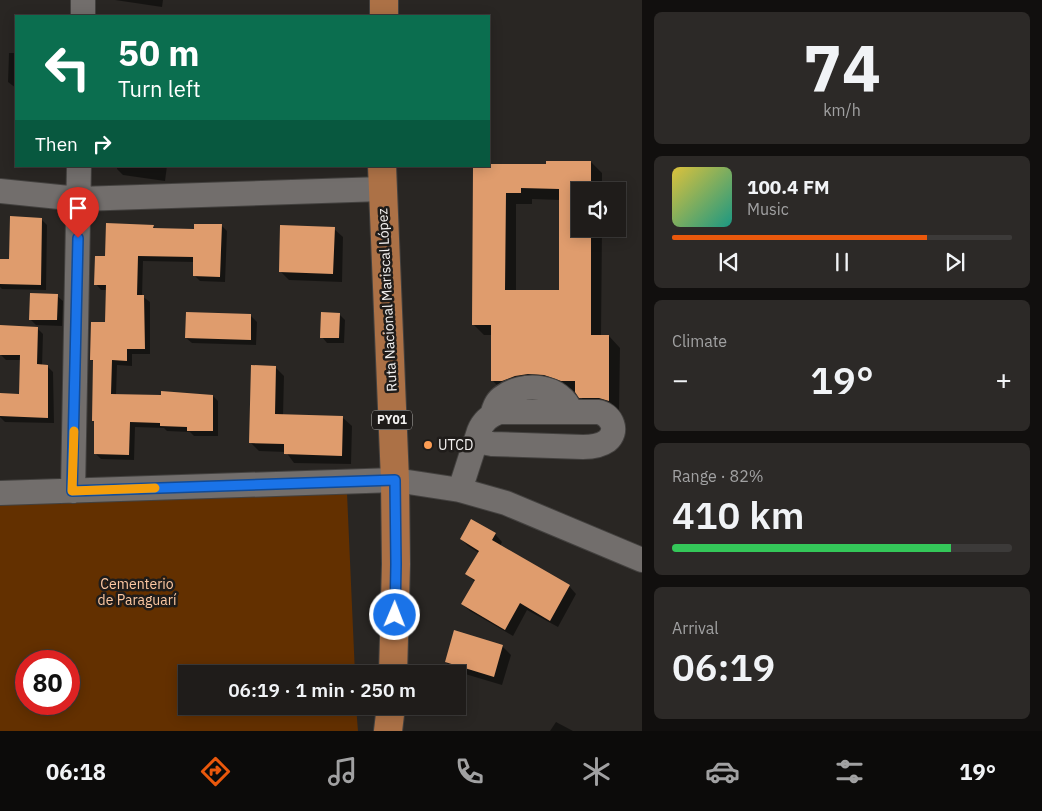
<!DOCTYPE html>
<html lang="en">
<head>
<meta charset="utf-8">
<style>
  :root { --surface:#1f1c1a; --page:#2c2927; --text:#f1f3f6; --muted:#a1a1a2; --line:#3c3a39; --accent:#ea580c }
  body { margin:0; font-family:"IBM Plex Sans",sans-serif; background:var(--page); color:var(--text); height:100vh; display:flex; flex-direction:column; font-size:19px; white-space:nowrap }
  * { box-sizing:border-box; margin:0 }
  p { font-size:16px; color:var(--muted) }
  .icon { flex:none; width:28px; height:28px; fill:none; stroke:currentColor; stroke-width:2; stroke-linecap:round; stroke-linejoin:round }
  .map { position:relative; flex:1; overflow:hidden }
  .sheet { display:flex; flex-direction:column; gap:12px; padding:12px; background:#110f0e; width:400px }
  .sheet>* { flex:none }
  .hud { position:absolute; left:15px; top:15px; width:475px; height:152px; border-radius:0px; box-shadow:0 2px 12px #0003,0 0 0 1px var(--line); background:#0b6e4f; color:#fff; overflow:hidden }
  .controls { position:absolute; left:571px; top:182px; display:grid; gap:10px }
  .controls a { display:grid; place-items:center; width:55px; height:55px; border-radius:0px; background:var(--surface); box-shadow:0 2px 12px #0003,0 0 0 1px var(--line); font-size:25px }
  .speed { position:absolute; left:15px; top:650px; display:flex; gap:10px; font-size:25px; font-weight:700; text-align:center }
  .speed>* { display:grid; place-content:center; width:65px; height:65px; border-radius:50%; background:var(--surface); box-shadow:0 2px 12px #0003,0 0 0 1px var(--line); line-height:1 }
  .speed .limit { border:8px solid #d22; background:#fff; color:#111 }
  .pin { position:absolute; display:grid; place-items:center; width:42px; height:42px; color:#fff; margin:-51px -21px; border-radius:50% 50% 50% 0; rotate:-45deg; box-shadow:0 0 5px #0007 }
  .pin .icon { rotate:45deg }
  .me { position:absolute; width:55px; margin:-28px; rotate:1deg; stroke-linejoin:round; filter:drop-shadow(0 0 4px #0008) }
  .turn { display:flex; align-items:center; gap:18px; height:105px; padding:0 20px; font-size:22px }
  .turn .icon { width:65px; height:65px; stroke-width:2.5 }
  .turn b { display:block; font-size:35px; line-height:42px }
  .then { display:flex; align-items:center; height:48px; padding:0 20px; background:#0003; gap:10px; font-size:19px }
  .big { font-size:38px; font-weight:600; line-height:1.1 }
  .sheet .widget { flex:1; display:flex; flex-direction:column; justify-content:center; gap:8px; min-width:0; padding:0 18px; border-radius:8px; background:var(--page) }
  .sheet .dial { align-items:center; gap:0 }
  .dial b { font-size:65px; line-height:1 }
  .song { display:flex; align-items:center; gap:15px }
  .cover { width:60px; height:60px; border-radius:8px; background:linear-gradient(135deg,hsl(50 70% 55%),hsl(170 70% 35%)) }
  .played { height:5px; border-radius:2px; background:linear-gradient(90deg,var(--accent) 75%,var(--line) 75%) }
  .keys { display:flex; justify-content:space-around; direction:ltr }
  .heat { display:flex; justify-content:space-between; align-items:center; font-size:28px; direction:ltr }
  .charge { height:8px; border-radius:4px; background:linear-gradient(90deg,#34c759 82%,var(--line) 0) }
  .trip { position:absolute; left:178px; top:665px; width:288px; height:50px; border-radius:0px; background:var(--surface); box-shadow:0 2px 12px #0003,0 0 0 1px var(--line); font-weight:600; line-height:50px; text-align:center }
  .tabs { display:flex; height:80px; justify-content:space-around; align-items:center; background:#0c0b0a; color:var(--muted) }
  .tabs .icon { width:35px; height:35px }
  .tabs .active { color:var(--accent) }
  .tabs b { font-size:22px; color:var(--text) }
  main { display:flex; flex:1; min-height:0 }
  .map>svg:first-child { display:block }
  .green { fill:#633000; fill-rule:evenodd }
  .shadow { fill:#0007; fill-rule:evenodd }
  .building { fill:#df9c6d; fill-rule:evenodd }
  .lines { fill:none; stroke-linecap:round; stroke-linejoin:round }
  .minor-casing { stroke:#43413f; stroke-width:26 }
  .highway-casing { stroke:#43413f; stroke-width:30 }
  .minor { stroke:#726e6c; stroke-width:24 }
  .highway { stroke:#ac7146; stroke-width:28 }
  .route-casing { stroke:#114b97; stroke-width:12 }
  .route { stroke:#1a73e8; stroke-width:9 }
  .slow { stroke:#f59e0b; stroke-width:9 }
  .poi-dot { fill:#fc9d54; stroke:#1f1c1a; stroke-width:2 }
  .labels { text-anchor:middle; stroke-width:5; stroke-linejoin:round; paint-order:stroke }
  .shield { fill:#1f1c1a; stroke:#b4b2b0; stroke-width:1 }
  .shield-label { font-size:12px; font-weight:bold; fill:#f4f2f1 }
  .street-label { font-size:14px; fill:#f4f2f1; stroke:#1f1c1a }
  .poi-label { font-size:14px; fill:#f4f2f1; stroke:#1f1c1a; text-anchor:start }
  .park-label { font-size:14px; fill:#fdc8a2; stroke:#1f1c1a }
</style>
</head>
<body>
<main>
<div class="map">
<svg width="642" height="731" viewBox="0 0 642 731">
  <rect width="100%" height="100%" fill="#292623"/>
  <path class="green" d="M347,493L355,674H186V706H356L358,731H0V499ZM26,661H69V704H26Z"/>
  <path class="shadow" d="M115,0H163L162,7Z
    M9,53H16V88L8,82Z
    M591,162L602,173V191H580V229H602L601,336H609L620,348L619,411L611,409H592L576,392L556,385L503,391L492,380V335H484L473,324L489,165H547ZM532,199L560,200V292L516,291V204H532Z
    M117,166H167L165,181L123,175L117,169Z
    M41,219L47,225L46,290L2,289L0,287V260L10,261Z
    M221,225L227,231L225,282L200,281L194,275L195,262L143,261L142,296L150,302V354H132V366L117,365L116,395L213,396L218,401V436H194L190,432L167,431L164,428L135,427L134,460L101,459L95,453L96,423L93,420L94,362L91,359L106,323L107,290H101L96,284L106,258L153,226L156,229L195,230Z
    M334,229L343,237L342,282L289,280L280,271Z
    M57,296L63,301L62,326L36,325L30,319Z
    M339,314L345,320L344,343H327L322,337Z
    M251,316L257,322L256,345L192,343L186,338Z
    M37,328L43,334L42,366H47L53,372L54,423L5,422L0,417V394L20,395L21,360H6L0,354Z
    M275,367L284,376L283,416L343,418L352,426L351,464L294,463L286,452L259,451L250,442Z
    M495,534L502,542L500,546L569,586L576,594L558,627L527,610L513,636L470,611L462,604L475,582L467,574L479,553L468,546L461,539Z
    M502,646L511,655L502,685L455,671L446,662Z
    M556,722L573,731H550Z"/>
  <path class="building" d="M546,161H591V191H580V229H591V335H609V401L599,398H579L575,392V381H561L544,375L528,374L515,376L502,381H491V325H472L473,166H489V164H546ZM521,188L559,189V290H505L506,193H521Z
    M10,216L42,218L41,285L0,284V259H9Z
    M106,223L154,225L153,228L194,229V224H222L220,277L193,276V257L138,256L137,295H144L145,349H127V361L112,360L111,394L161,395V391L213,395V431H187V427L160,426V423L130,422L129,455L94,454V421H92L93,360H90L91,322H105L106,285H94L95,256H105Z
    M280,225L335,227L333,274L279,272Z
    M30,293L58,294L57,320H29Z
    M186,312L251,314V340L185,338Z
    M321,312L340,313L339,338H320Z
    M0,325L38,327L37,364L48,365V418L0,416V393L19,394L20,355H0Z
    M251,365L276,366L275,414L343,416L342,456L284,454V444L249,443Z
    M471,519L496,533L492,540L570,585L550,621L520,603L505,630L461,604L475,580L465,574L479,551L460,539Z
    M454,630L503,645L494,677L445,662Z"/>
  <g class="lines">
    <defs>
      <path id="minor" d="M83,16V0
        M0,191L79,199L382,189
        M492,415C494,408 496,402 501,398C522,381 562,384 571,412
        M460,490L479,431C483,421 489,416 499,412H599C612,416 619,431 607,441C600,446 592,447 583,447L492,444L476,441
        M73,491L79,166
        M0,493L395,480L460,490L506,503L642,560"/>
      <path id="highway" d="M384,16V0
        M382,166L395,480L396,564L393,674
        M388,731L391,706"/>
    </defs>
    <use href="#minor" class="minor-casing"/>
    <use href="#highway" class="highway-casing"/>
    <use href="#minor" class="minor"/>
    <use href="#highway" class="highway"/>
  </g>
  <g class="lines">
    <defs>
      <path id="route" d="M78,238L72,491L395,480L396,564L395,615"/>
    </defs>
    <use href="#route" class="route-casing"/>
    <use href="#route" class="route"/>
    <path class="slow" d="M74,431L72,491L155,488"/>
  </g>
  <circle class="poi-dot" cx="428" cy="445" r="5"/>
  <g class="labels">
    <rect class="shield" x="372" y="410.5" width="40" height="19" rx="4"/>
    <g class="shield-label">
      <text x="392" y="424">PY01</text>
    </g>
    <g class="street-label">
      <text transform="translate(387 300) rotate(-93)" y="5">Ruta Nacional Mariscal López</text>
    </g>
    <g class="poi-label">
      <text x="438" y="450">UTCD</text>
    </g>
    <g class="park-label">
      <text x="137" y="589">Cementerio<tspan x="137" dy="16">de Paraguarí</tspan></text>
    </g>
  </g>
</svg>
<div class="controls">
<a><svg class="icon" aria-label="sound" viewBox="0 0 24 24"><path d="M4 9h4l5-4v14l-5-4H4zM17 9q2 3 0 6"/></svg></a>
</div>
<div class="speed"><div class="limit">80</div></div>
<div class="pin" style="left:78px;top:238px;background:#d93025"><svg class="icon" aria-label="arrive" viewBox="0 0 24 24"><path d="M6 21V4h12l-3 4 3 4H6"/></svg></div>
<svg class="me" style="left:395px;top:615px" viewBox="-20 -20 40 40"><circle r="17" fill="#1a73e8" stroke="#fff" stroke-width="3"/><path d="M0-11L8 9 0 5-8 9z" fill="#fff"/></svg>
<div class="trip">06:19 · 1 min · 250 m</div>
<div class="hud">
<div class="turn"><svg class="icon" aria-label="left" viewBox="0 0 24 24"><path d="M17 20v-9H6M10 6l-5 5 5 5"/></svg><div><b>50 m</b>Turn left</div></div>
<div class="then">Then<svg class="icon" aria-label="right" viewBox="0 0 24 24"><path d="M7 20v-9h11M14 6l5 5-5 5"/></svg></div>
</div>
</div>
<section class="sheet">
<div class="widget dial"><b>74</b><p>km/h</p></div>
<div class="widget">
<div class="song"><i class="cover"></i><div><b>100.4 FM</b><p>Music</p></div></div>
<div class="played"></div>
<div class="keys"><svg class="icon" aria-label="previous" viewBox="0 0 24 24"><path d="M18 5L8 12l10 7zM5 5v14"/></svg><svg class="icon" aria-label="pause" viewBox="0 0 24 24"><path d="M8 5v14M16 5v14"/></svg><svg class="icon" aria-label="next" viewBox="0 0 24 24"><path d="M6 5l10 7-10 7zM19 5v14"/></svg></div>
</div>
<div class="widget"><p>Climate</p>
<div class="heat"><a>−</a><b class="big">19°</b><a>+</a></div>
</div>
<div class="widget"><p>Range · 82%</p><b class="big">410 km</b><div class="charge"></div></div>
<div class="widget"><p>Arrival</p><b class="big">06:19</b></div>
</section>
</main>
<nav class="tabs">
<b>06:18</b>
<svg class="icon active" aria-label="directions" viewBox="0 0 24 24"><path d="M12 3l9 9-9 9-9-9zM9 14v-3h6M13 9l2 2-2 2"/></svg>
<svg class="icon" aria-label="music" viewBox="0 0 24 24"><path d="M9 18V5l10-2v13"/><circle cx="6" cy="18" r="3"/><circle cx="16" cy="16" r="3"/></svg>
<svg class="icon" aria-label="phone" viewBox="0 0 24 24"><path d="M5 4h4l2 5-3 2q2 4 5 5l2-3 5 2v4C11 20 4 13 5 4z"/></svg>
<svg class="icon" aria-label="climate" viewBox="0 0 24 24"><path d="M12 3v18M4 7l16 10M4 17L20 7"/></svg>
<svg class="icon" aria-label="car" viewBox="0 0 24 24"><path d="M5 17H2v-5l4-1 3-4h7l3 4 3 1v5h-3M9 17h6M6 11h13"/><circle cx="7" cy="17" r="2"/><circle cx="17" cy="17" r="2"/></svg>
<svg class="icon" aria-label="filters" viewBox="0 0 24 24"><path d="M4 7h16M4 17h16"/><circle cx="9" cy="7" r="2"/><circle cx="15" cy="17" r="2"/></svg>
<b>19°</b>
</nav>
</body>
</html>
